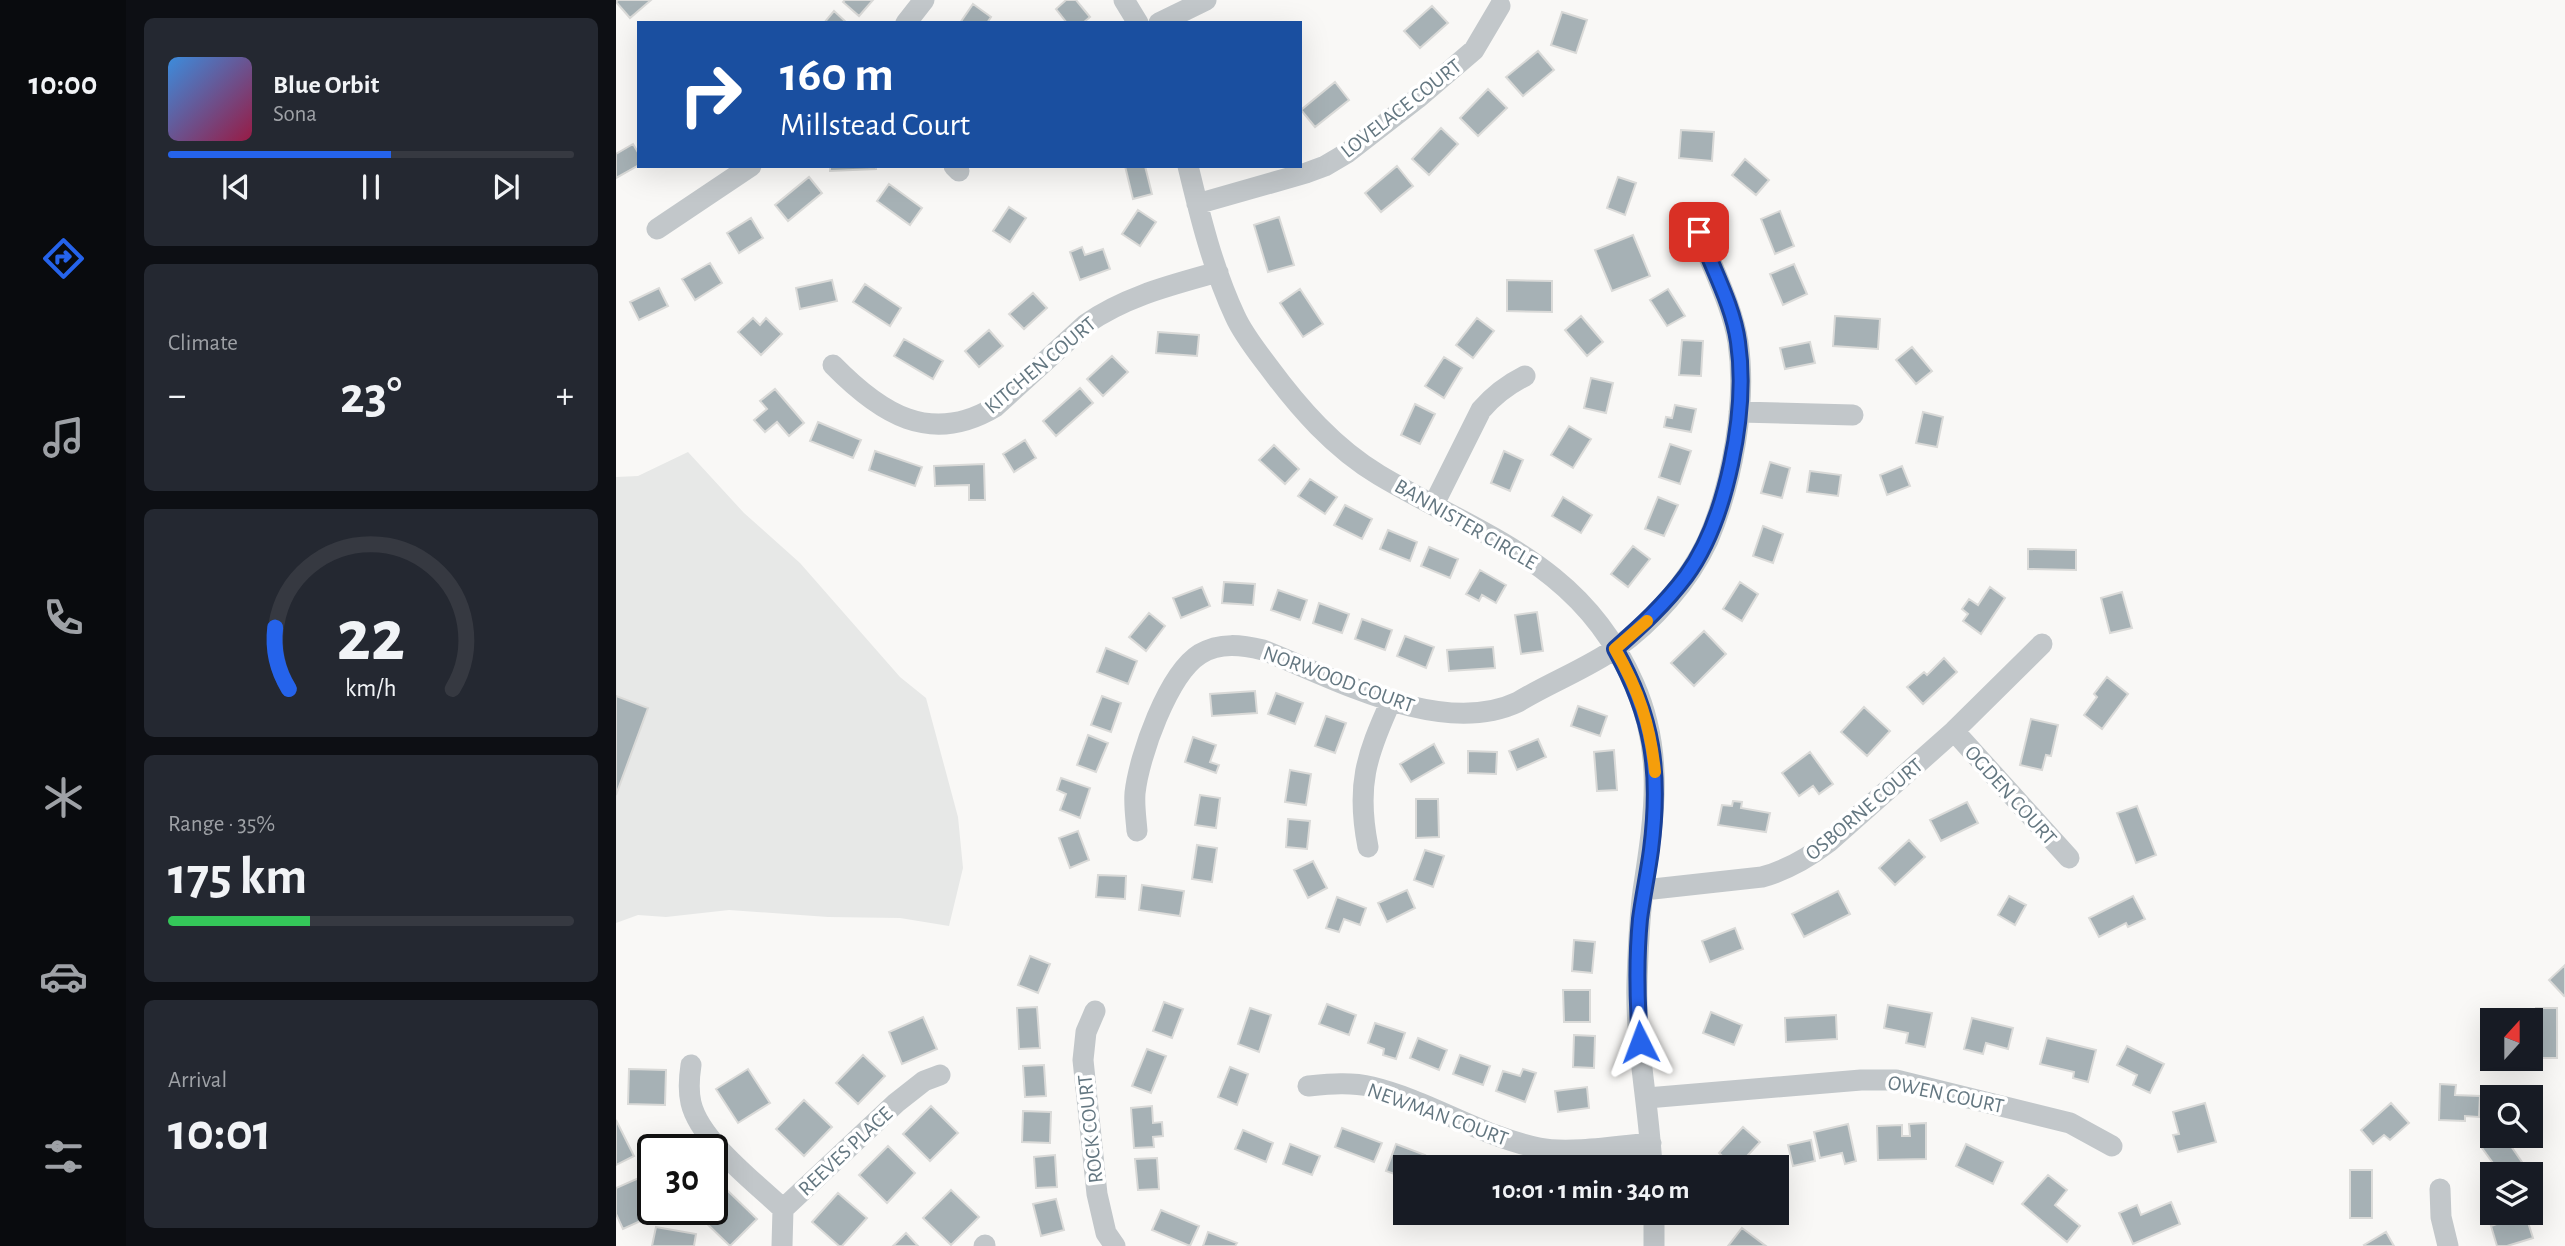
<!DOCTYPE html>
<html lang="en">
<head>
<meta charset="utf-8">
<style>
  :root { --surface:#171b24; --page:#242831; --text:#f1f3f6; --muted:#9ea1a6; --line:#363941; --accent:#2563eb }
  body { margin:0; font-family:"Alegreya Sans",sans-serif; background:var(--page); color:var(--text); height:100vh; display:flex; flex-direction:column; font-size:26px; white-space:nowrap }
  * { box-sizing:border-box; margin:0 }
  p { font-size:23px; color:var(--muted) }
  .icon { flex:none; width:38px; height:38px; fill:none; stroke:currentColor; stroke-width:2; stroke-linecap:round; stroke-linejoin:round }
  .map { position:relative; flex:1; overflow:hidden }
  .drawer { display:flex; flex-direction:column; gap:18px; padding:18px; background:#0d0f14; width:490px }
  .drawer>* { flex:none }
  .banner { position:absolute; left:21px; top:21px; width:665px; height:147px; border-radius:0px; box-shadow:0 7px 28px #0002; background:#1a4fa0; color:#fff; overflow:hidden }
  .needle { width:46px; rotate:21deg }
  .buttons { position:absolute; left:1864px; top:1008px; display:grid; gap:14px }
  .buttons a { display:grid; place-items:center; width:63px; height:63px; border-radius:0px; background:var(--surface); box-shadow:0 7px 28px #0002; font-size:35px }
  .speed { position:absolute; left:21px; top:1134px; display:flex; gap:14px; font-size:35px; font-weight:700; text-align:center }
  .speed>* { display:grid; place-content:center; width:91px; height:91px; border-radius:50%; background:var(--surface); box-shadow:0 7px 28px #0002; line-height:1 }
  .speed .limit { border:4px solid #111; border-radius:10px; background:#fff; color:#111 }
  .pin { position:absolute; display:grid; place-items:center; width:60px; height:60px; color:#fff; margin:-30px; border-radius:14px; box-shadow:0 4px 10px #0006 }
  .me { position:absolute; width:77px; margin:-38px; rotate:357deg; stroke-linejoin:round; filter:drop-shadow(0 0 5px #0008) }
  .turn { display:flex; align-items:center; gap:24px; height:147px; padding:0 28px; font-size:32px }
  .turn .icon { width:91px; height:91px; stroke-width:2.5 }
  .turn b { display:block; font-size:49px; line-height:60px }
  .big { font-size:52px; font-weight:700; line-height:1.1 }
  .drawer .tile { flex:1; display:flex; flex-direction:column; justify-content:center; gap:10px; min-width:0; padding:0 24px; border-radius:10px; background:var(--page) }
  .drawer .dial { align-items:center; gap:0 }
  .dial svg { height:182px; overflow:visible; fill:none; stroke:var(--line); stroke-width:7; stroke-linecap:round; text-anchor:middle }
  .dial text { fill:var(--text); stroke:none }
  .song { display:flex; align-items:center; gap:21px }
  .cover { width:84px; height:84px; border-radius:10px; background:linear-gradient(135deg,hsl(210 70% 55%),hsl(340 70% 35%)) }
  .played { height:7px; border-radius:4px; background:linear-gradient(90deg,var(--accent) 55%,var(--line) 55%) }
  .keys { display:flex; justify-content:space-around; direction:ltr }
  .heat { display:flex; justify-content:space-between; align-items:center; font-size:38px; direction:ltr }
  .charge { height:10px; border-radius:5px; background:linear-gradient(90deg,#34c759 35%,var(--line) 0) }
  .trip { position:absolute; left:777px; top:1155px; width:396px; height:70px; border-radius:0px; background:var(--surface); box-shadow:0 7px 28px #0002; font-weight:700; line-height:70px; text-align:center }
  main { display:flex; flex:1; min-height:0 }
  .tab-bar { display:flex; flex-direction:column; width:126px; justify-content:space-around; align-items:center; background:#090b0e; color:var(--muted) }
  .tab-bar .icon { width:49px; height:49px }
  .tab-bar .current { color:var(--accent) }
  .tab-bar b { font-size:32px; color:var(--text) }
  .map>svg:first-child { display:block }
  .built { fill:#e7e8e7 }
  .building { fill:#a6b1b5; stroke:#dadad8; stroke-width:2 }
  .lines { fill:none; stroke-linecap:round; stroke-linejoin:round }
  .street { stroke:#c2c7ca; stroke-width:21 }
  .route-casing { stroke:#184099; stroke-width:18 }
  .route { stroke:#2563eb; stroke-width:12 }
  .slow { stroke:#f59e0b; stroke-width:12 }
  .labels { text-anchor:middle; stroke-width:7; stroke-linejoin:round; paint-order:stroke }
  .street-label { font-size:21px; fill:#647781; stroke:#fff }
</style>
</head>
<body>
<main>
<nav class="tab-bar">
<b>10:00</b>
<svg class="icon current" aria-label="directions" viewBox="0 0 24 24"><path d="M12 3l9 9-9 9-9-9zM9 14v-3h6M13 9l2 2-2 2"/></svg>
<svg class="icon" aria-label="music" viewBox="0 0 24 24"><path d="M9 18V5l10-2v13"/><circle cx="6" cy="18" r="3"/><circle cx="16" cy="16" r="3"/></svg>
<svg class="icon" aria-label="phone" viewBox="0 0 24 24"><path d="M5 4h4l2 5-3 2q2 4 5 5l2-3 5 2v4C11 20 4 13 5 4z"/></svg>
<svg class="icon" aria-label="climate" viewBox="0 0 24 24"><path d="M12 3v18M4 7l16 10M4 17L20 7"/></svg>
<svg class="icon" aria-label="car" viewBox="0 0 24 24"><path d="M5 17H2v-5l4-1 3-4h7l3 4 3 1v5h-3M9 17h6M6 11h13"/><circle cx="7" cy="17" r="2"/><circle cx="17" cy="17" r="2"/></svg>
<svg class="icon" aria-label="filters" viewBox="0 0 24 24"><path d="M4 7h16M4 17h16"/><circle cx="9" cy="7" r="2"/><circle cx="15" cy="17" r="2"/></svg>
</nav>
<section class="drawer">
<div class="tile">
<div class="song"><i class="cover"></i><div><b>Blue Orbit</b><p>Sona</p></div></div>
<div class="played"></div>
<div class="keys"><svg class="icon" aria-label="previous" viewBox="0 0 24 24"><path d="M18 5L8 12l10 7zM5 5v14"/></svg><svg class="icon" aria-label="pause" viewBox="0 0 24 24"><path d="M8 5v14M16 5v14"/></svg><svg class="icon" aria-label="next" viewBox="0 0 24 24"><path d="M6 5l10 7-10 7zM19 5v14"/></svg></div>
</div>
<div class="tile"><p>Climate</p>
<div class="heat"><a>−</a><b class="big">23°</b><a>+</a></div>
</div>
<div class="tile dial"><svg viewBox="0 0 100 80">
<path d="M14 69A42 42 0 1 1 86 69"/>
<path d="M14 69A42 42 0 0 1 8 42" stroke="#2563eb"/>
<text x="50" y="56" font-size="32" font-weight="700">22</text>
<text x="50" y="72" font-size="11">km/h</text>
</svg></div>
<div class="tile"><p>Range · 35%</p><b class="big">175 km</b><div class="charge"></div></div>
<div class="tile"><p>Arrival</p><b class="big">10:01</b></div>
</section>
<div class="map">
<svg width="1949" height="1246" viewBox="0 0 1949 1246">
  <rect width="100%" height="100%" fill="#f9f8f6"/>
  <path class="built" d="M72,452L128,513L184,563L284,677L310,698L342,817L347,868L333,926L284,918L212,917L113,910L50,917L22,915L0,923V477L22,476Z"/>
  <path class="building" d="M2,0H35L14,18L0,2Z
    M229,0H257L243,16L227,2Z
    M450,0H460L474,17L467,23H451L440,9Z
    M357,4L375,17L371,23H344Z
    M816,6L832,23L804,48L788,31Z
    M218,11L231,23H208Z
    M946,12L971,20L960,53L935,45Z
    M922,51L938,70L907,96L890,77Z
    M719,82L733,100L699,127L685,110Z
    M872,89L891,108L862,136L844,118Z
    M825,128L842,144L813,175L796,159Z
    M1065,130L1098,132L1096,161L1063,158Z
    M17,144L23,154V165L0,178V154Z
    M1129,159L1153,180L1140,195L1116,175Z
    M214,166H260V169L214,171Z
    M509,166H529L536,194L517,199Z
    M781,166L797,186L765,212L749,193Z
    M193,177L206,193L172,221L159,205Z
    M1002,177L1020,183L1009,215L991,208Z
    M273,184L306,208L294,225L261,201Z
    M393,207L410,218L394,242L377,231Z
    M522,210L540,222L524,246L506,234Z
    M1164,211L1178,246L1159,254L1145,219Z
    M663,217L678,265L652,272L638,225Z
    M135,218L147,238L123,253L111,233Z
    M1017,235L1034,276L996,291L979,250Z
    M466,247L469,255L487,249L494,269L464,280L454,252Z
    M94,263L106,283L79,300L66,279Z
    M1178,264L1191,294L1167,305L1154,274Z
    M216,280L221,301L184,309L180,288Z
    M891,280L936,281V312L891,311Z
    M249,284L285,308L274,326L237,302Z
    M43,288L52,306L23,320L14,302Z
    M684,289L707,324L687,337L664,303Z
    M1052,289L1069,316L1051,326L1034,300Z
    M417,293L431,308L408,329L393,314Z
    M965,316L987,342L971,356L949,330Z
    M1219,316L1264,319L1262,349L1217,346Z
    M137,318L144,325L150,318L166,334L145,355L122,332Z
    M861,318L878,331L857,358L840,345Z
    M373,330L387,346L363,367L349,351Z
    M542,332L583,335L581,356L540,353Z
    M288,339L327,361L317,379L278,356Z
    M1066,340L1087,341L1085,376L1063,375Z
    M1194,342L1199,363L1169,369L1164,348Z
    M1296,347L1316,371L1300,384L1280,360Z
    M496,356L512,372L487,396L471,379Z
    M828,357L846,368L828,398L809,386Z
    M975,378L997,383L990,413L968,408Z
    M464,388L477,403L440,436L427,421Z
    M159,389L188,423L173,436L161,422L149,432L138,420L151,409L144,401Z
    M799,404L819,414L804,444L785,435Z
    M1059,405L1080,409L1075,432L1048,427L1050,417L1056,418Z
    M1307,412L1327,417L1321,447L1300,443Z
    M202,422L245,440L237,458L194,441Z
    M953,426L975,439L957,468L935,455Z
    M409,440L420,458L398,472L387,454Z
    M1054,444L1075,451L1064,484L1043,477Z
    M658,445L683,469L669,484L643,460Z
    M259,451L306,467L299,486L253,470Z
    M888,451L907,460L894,491L875,483Z
    M1154,462L1174,468L1166,498L1145,493Z
    M368,464L369,500H353V485L319,486L318,466Z
    M1286,466L1294,486L1271,495L1264,475Z
    M1194,471L1225,475L1222,496L1191,492Z
    M694,479L721,497L709,514L682,496Z
    M947,497L976,515L965,533L936,516Z
    M1042,497L1062,505L1048,536L1029,529Z
    M729,505L756,519L746,539L718,525Z
    M1147,526L1167,534L1157,563L1137,556Z
    M772,530L801,542L794,561L764,549Z
    M1017,546L1034,559L1012,587L995,574Z
    M813,547L842,559L834,578L805,566Z
    M1412,549L1460,550V570L1412,569Z
    M864,570L890,585L880,603L866,595L863,601L850,594Z
    M608,582L639,584L637,605L606,603Z
    M1124,582L1142,594L1126,621L1107,609Z
    M586,587L594,606L565,618L557,598Z
    M1374,587L1389,598L1365,634L1347,621L1352,614L1346,609L1353,599L1362,605Z
    M662,590L691,600L684,620L655,610Z
    M1506,592L1516,628L1494,633L1485,598Z
    M703,603L733,614L726,633L697,623Z
    M921,612L927,651L905,654L899,615Z
    M533,613L549,626L530,651L513,637Z
    M746,619L776,630L769,650L739,639Z
    M1088,631L1110,654L1078,686L1055,663Z
    M789,636L818,647L810,668L781,656Z
    M877,647L879,668L833,671L831,650Z
    M490,648L521,661L512,684L481,672Z
    M1328,658L1341,672L1307,704L1291,687L1308,672L1311,675Z
    M1491,677L1512,694L1486,729L1468,715L1481,697L1478,694Z
    M639,691L641,713L596,716L594,694Z
    M660,693L687,703L679,724L652,714Z
    M0,696L32,708L0,795Z
    M486,696L505,703L495,732L475,725Z
    M962,706L991,716L984,736L955,726Z
    M1248,707L1274,731L1251,756L1225,732Z
    M710,716L730,723L719,753L699,746Z
    M1415,719L1442,725L1435,756L1430,755L1426,770L1404,765Z
    M472,735L492,743L480,772L461,765Z
    M577,737L600,745L594,762L603,765L600,773L569,762Z
    M922,739L930,757L901,770L893,751Z
    M818,744L828,763L795,782L784,764Z
    M998,750L1001,790L981,791L978,752Z
    M852,751L881,752L880,774L852,773Z
    M1194,752L1217,784L1203,794L1197,786L1183,796L1166,773Z
    M674,770L695,774L690,805L669,802Z
    M445,778L474,788L464,818L444,810L450,794L441,790Z
    M584,795L604,798L600,828L579,825Z
    M800,799H822L823,837L800,838Z
    M1117,801L1126,802L1125,808L1154,813L1150,832L1102,825L1106,805L1116,806Z
    M1351,802L1362,823L1325,841L1314,820Z
    M1521,806L1540,855L1520,863L1501,813Z
    M672,819L694,821L691,849L670,847Z
    M462,831L473,860L454,868L443,838Z
    M1293,840L1309,857L1279,885L1263,868Z
    M581,845L601,848L596,882L576,879Z
    M809,850L828,856L817,887L798,880Z
    M697,861L711,888L692,898L678,870Z
    M482,875L510,876L509,899L480,897Z
    M526,885L568,891L564,916L523,910Z
    M791,890L799,908L771,922L762,903Z
    M1222,891L1234,914L1188,937L1176,914Z
    M1393,896L1410,905L1399,925L1382,915Z
    M1517,896L1529,919L1512,927L1510,923L1483,937L1473,918Z
    M721,897L750,908L744,925L728,919L723,932L710,928Z
    M1119,928L1127,949L1094,962L1086,941Z
    M958,940L979,942L976,973L956,971Z
    M414,956L434,964L422,993L402,985Z
    M1949,965V995L1948,996L1933,980Z
    M947,990H974V1022H948Z
    M548,1002L567,1009L556,1038L537,1031Z
    M711,1004L740,1015L733,1035L703,1024Z
    M1272,1005L1316,1013L1309,1047L1290,1043L1292,1033L1268,1028Z
    M421,1007L424,1048L403,1049L401,1008Z
    M634,1008L655,1015L643,1052L622,1044Z
    M1920,1008H1941V1058H1920Z
    M1095,1012L1126,1025L1118,1045L1087,1033Z
    M1220,1015L1221,1039L1170,1042L1169,1018Z
    M307,1017L321,1049L286,1064L273,1032Z
    M1356,1018L1397,1028L1392,1049L1370,1043L1367,1054L1348,1049Z
    M759,1023L789,1033L780,1059L767,1055L768,1049L752,1043Z
    M958,1035L979,1036L978,1068L957,1067Z
    M802,1038L831,1050L823,1070L794,1058Z
    M1431,1038L1480,1050L1472,1082L1457,1078L1458,1072L1424,1064Z
    M1511,1046L1548,1064L1534,1093L1517,1085L1521,1075L1501,1065Z
    M531,1049L550,1056L535,1093L516,1086Z
    M247,1055L269,1076L242,1104L220,1083Z
    M844,1055L874,1066L867,1085L837,1074Z
    M428,1065L430,1096L409,1097L407,1066Z
    M614,1067L632,1074L621,1105L602,1097Z
    M13,1069L50,1070L49,1105L12,1104Z
    M132,1069L154,1103L122,1123L100,1089Z
    M907,1069L920,1073L909,1102L880,1091L887,1071L904,1076Z
    M1824,1084L1840,1085L1839,1095L1864,1096L1863,1117L1849,1116V1121L1823,1120Z
    M971,1087L973,1108L942,1112L939,1091Z
    M188,1100L216,1127L188,1156L160,1129Z
    M1589,1103L1600,1142L1562,1152L1557,1135L1563,1134L1557,1112Z
    M1775,1103L1793,1123L1774,1140L1768,1135L1757,1144L1745,1130Z
    M315,1106L342,1133L314,1161L287,1134Z
    M536,1106L537,1123L546,1122L547,1136L537,1137L538,1147L518,1148L515,1108Z
    M407,1111L435,1112L434,1143L406,1142Z
    M0,1120L18,1156L0,1165Z
    M1310,1123V1159L1262,1160L1261,1126L1286,1125V1136H1294L1293,1124Z
    M1232,1124L1240,1161L1229,1164L1226,1153L1204,1158L1198,1132Z
    M1127,1127L1144,1142L1121,1167H1118L1103,1153Z
    M726,1128L766,1143L758,1162L719,1147Z
    M627,1130L657,1143L650,1162L619,1149Z
    M1884,1136H1888L1910,1168L1901,1174H1885L1866,1148Z
    M1195,1140L1199,1161L1177,1166L1172,1145Z
    M674,1144L704,1156L696,1175L667,1164Z
    M780,1144L809,1155L804,1167H789V1171L783,1168L781,1175L770,1171Z
    M1350,1144L1387,1162L1377,1184L1340,1166Z
    M272,1146L299,1173L271,1203L243,1175Z
    M439,1155L441,1187L420,1188L418,1157Z
    M541,1158L543,1189L522,1190L519,1159Z
    M1734,1170H1756V1218H1734Z
    M1432,1175L1451,1190L1439,1205L1464,1226L1451,1242L1406,1204Z
    M25,1177L37,1202V1209H40L42,1213L7,1229L0,1214V1188Z
    M111,1190L141,1219L114,1246L85,1218L93,1209H96V1206Z
    M335,1190L363,1217L335,1245L307,1218Z
    M222,1193L251,1218L226,1246H223L196,1222Z
    M440,1199L448,1230L425,1236L417,1204Z
    M1555,1202L1564,1224L1517,1244L1503,1213L1521,1205L1525,1215Z
    M545,1210L583,1226L574,1246L536,1230Z
    M948,1213H990L989,1218Z
    M1889,1213H1909L1917,1238L1891,1246H1881L1875,1226L1892,1220Z
    M40,1227L80,1234L78,1246H36Z
    M1126,1228L1150,1246H1112Z
    M592,1232L621,1243L619,1246H587Z
    M1770,1232L1778,1246H1749L1748,1245Z
    M290,1233L302,1246H277Z"/>
  <g class="lines">
    <path class="street" d="M508,0L522,23
      M290,23L308,0
      M543,23L590,0
      M338,166L343,171
      M572,166C584,216 597,269 619,316C627,334 640,350 652,366C683,408 718,448 763,475C865,536 966,563 1018,684C1049,754 1038,818 1027,891C1023,921 1022,951 1021,981C1019,1043 1033,1105 1036,1167
      M581,204L690,173L709,166L731,153L802,98L858,50L884,6
      M41,229L135,166
      M217,365C264,413 314,446 379,407L470,324C510,296 556,285 602,272
      M1123,412L1237,415
      M818,504L865,410C878,395 891,385 909,376
      M1338,731L1453,858
      M521,831C520,818 518,806 519,793C523,756 552,674 584,654C604,642 626,645 647,650C720,679 826,738 902,702C933,683 972,668 1000,648C1037,622 1073,581 1092,540C1116,484 1131,403 1122,342C1116,305 1096,268 1083,232
      M752,847C740,786 750,756 775,701
      M1028,890L1146,877C1172,870 1192,858 1213,842L1338,731L1426,644
      M479,1011L470,1032L467,1060L481,1194L490,1233L499,1246
      M75,1065C73,1078 72,1090 75,1103C84,1141 139,1182 167,1209
      M692,1086C714,1084 735,1082 756,1087C814,1101 864,1136 923,1148C952,1154 1003,1146 1035,1143
      M1031,1098L1245,1080H1280L1454,1123L1496,1146
      M1824,1189L1825,1217L1832,1246
      M166,1246L167,1209L280,1103L308,1081L324,1075
      M368,1246L369,1245
      M1038,1246V1213"/>
  </g>
  <g class="lines">
    <defs>
      <path id="route" d="M1024,1042C1021,1001 1020,960 1024,919C1027,896 1032,873 1035,850C1045,772 1037,717 999,649C1025,626 1049,604 1070,576C1111,520 1132,411 1122,342C1117,305 1096,268 1083,232"/>
    </defs>
    <use href="#route" class="route-casing"/>
    <use href="#route" class="route"/>
    <path class="slow" d="M1031,621L999,649C1023,691 1034,724 1039,772"/>
  </g>
  <g class="labels">
    <g class="street-label">
      <text transform="translate(785 108) rotate(-38)" y="7">LOVELACE COURT</text>
      <text transform="translate(424 365) rotate(-40)" y="7">KITCHEN COURT</text>
      <text transform="translate(850 524) rotate(30)" y="7">BANNISTER CIRCLE</text>
      <text transform="translate(723 679) rotate(20)" y="7">NORWOOD COURT</text>
      <text transform="translate(1395 795) rotate(48)" y="7">OGDEN COURT</text>
      <text transform="translate(1248 809) rotate(-40)" y="7">OSBORNE COURT</text>
      <text transform="translate(1330 1094) rotate(12)" y="7">OWEN COURT</text>
      <text transform="translate(822 1114) rotate(20)" y="7">NEWMAN COURT</text>
      <text transform="translate(474 1129) rotate(-96)" y="7">ROCK COURT</text>
      <text transform="translate(229 1151) rotate(-43)" y="7">REEVES PLACE</text>
    </g>
  </g>
</svg>
<div class="buttons">
<a><svg class="needle" viewBox="-14 -14 28 28"><path d="M0-13l5 13h-10z" fill="#e53935"/><path d="M0 13l5-13h-10z" fill="#9ea1a6"/></svg></a>
<a><svg class="icon" aria-label="search" viewBox="0 0 24 24"><circle cx="10" cy="10" r="6"/><path d="M15 15l6 6"/></svg></a>
<a><svg class="icon" aria-label="layers" viewBox="0 0 24 24"><path d="M12 4l9 5-9 5-9-5zM3 14l9 5 9-5"/></svg></a>
</div>
<div class="speed"><div class="limit">30</div></div>
<div class="pin" style="left:1083px;top:232px;background:#d93025"><svg class="icon" aria-label="arrive" viewBox="0 0 24 24"><path d="M6 21V4h12l-3 4 3 4H6"/></svg></div>
<svg class="me" style="left:1024px;top:1042px" viewBox="-20 -20 40 40"><path d="M0-17L14 15 0 8-14 15z" fill="#2563eb" stroke="#fff" stroke-width="4"/></svg>
<div class="trip">10:01 · 1 min · 340 m</div>
<div class="banner">
<div class="turn"><svg class="icon" aria-label="right" viewBox="0 0 24 24"><path d="M7 20v-9h11M14 6l5 5-5 5"/></svg><div><b>160 m</b>Millstead Court</div></div>
</div>
</div>
</main>
</body>
</html>
